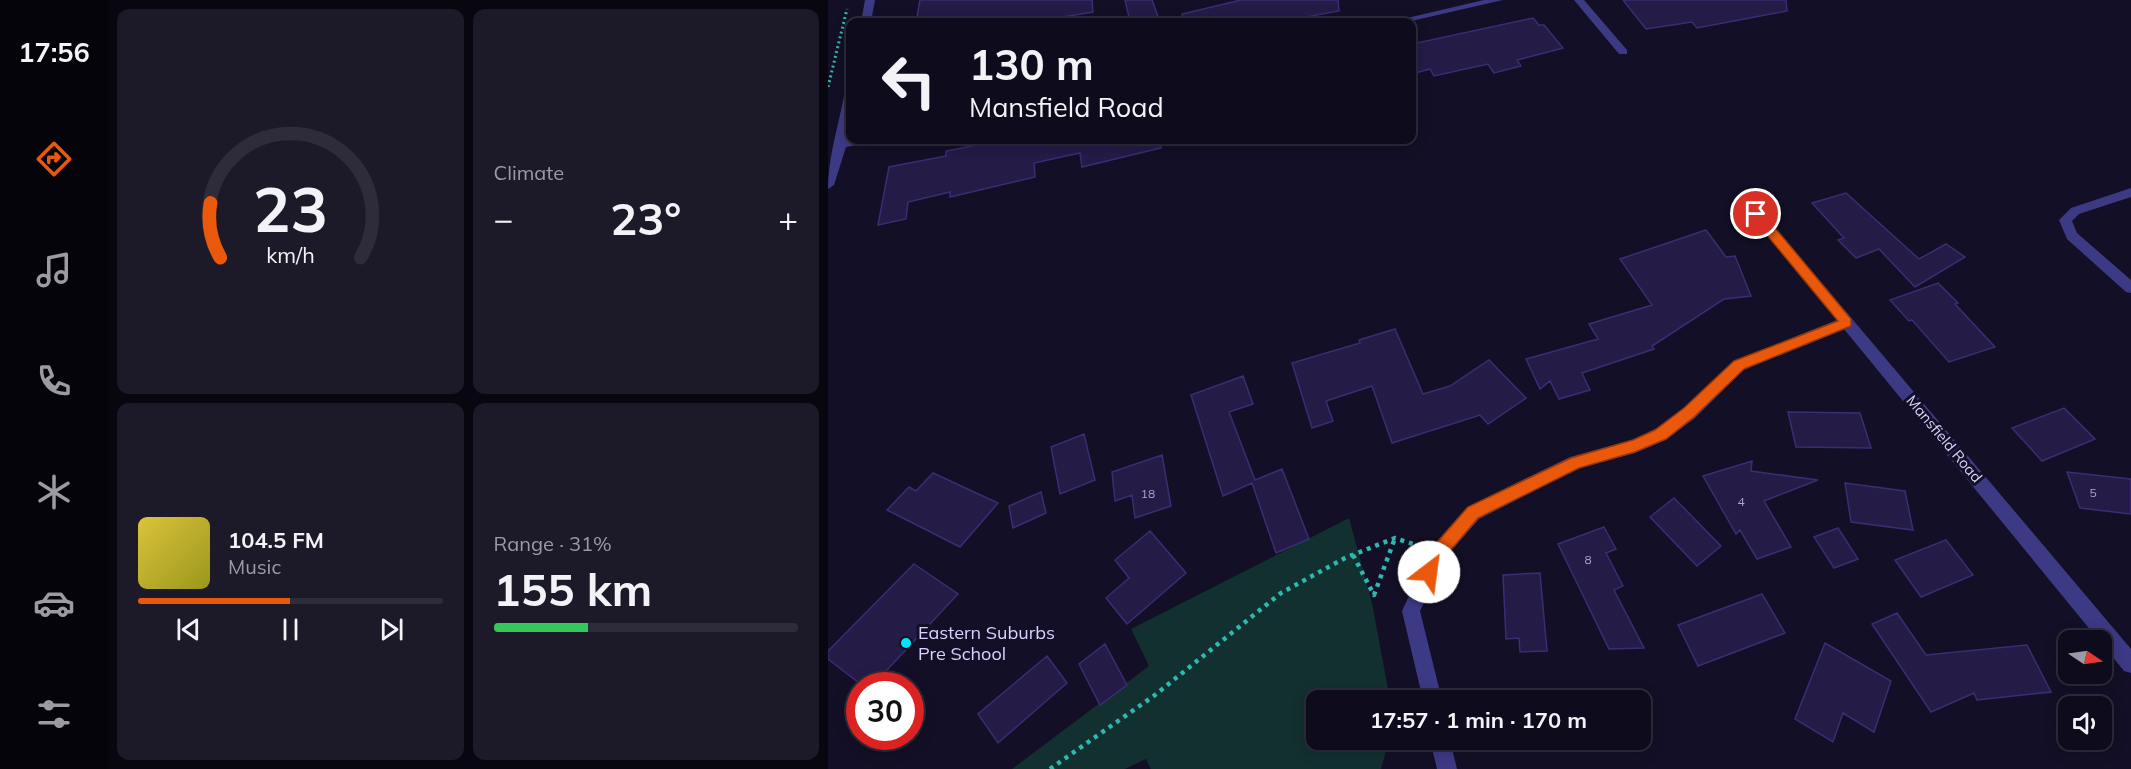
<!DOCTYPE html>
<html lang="en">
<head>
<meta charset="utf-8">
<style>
  :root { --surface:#0e0b1c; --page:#1c1929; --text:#f1f3f6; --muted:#9b9ba3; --line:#2e2b3b; --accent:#ea580c }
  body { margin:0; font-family:Mulish,sans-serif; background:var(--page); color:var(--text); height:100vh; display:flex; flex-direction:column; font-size:22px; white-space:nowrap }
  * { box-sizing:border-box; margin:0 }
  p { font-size:20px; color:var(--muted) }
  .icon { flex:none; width:33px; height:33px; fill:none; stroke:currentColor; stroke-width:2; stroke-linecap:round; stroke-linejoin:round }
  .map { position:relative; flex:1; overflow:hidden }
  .panel { display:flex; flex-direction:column; gap:9px; padding:9px; background:#08060f; width:720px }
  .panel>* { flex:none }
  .top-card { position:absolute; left:18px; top:18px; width:570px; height:126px; border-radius:12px; box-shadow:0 3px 15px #0003,0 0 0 2px var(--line); background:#0e0b1c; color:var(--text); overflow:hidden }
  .needle { width:39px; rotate:103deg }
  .controls { position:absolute; left:1230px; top:630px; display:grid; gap:12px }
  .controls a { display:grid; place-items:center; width:54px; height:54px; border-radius:12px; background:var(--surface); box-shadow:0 3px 15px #0003,0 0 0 2px var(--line); font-size:30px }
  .speed { position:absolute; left:18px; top:672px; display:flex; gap:12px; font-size:30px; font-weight:700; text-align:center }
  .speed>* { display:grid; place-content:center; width:78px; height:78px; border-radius:50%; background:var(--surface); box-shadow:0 3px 15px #0003,0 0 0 2px var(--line); line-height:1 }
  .speed .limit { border:9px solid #d22; background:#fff; color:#111 }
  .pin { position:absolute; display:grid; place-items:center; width:51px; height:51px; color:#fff; margin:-26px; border:3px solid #fff; border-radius:50%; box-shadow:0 2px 6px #0007 }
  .me { position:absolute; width:66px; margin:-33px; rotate:30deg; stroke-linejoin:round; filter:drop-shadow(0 0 4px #0008) }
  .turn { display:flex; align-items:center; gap:21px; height:126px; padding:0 24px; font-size:27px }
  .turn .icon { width:78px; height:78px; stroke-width:2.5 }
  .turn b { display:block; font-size:42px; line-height:51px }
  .big { font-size:45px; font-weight:700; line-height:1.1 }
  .panel .widget { flex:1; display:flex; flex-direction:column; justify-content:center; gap:9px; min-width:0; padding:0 21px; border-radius:12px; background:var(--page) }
  .panel .dial { align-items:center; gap:0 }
  .dial svg { height:156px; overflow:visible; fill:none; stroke:var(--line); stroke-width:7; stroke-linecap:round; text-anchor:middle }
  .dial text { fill:var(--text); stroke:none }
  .song { display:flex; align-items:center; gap:18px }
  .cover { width:72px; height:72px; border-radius:9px; background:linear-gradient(135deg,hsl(50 70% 55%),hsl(60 70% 35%)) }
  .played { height:6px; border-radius:3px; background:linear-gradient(90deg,var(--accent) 50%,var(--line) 50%) }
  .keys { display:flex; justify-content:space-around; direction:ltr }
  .heat { display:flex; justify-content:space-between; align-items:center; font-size:33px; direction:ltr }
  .charge { height:9px; border-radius:4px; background:linear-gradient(90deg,#34c759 31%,var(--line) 0) }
  .panel .tiles { flex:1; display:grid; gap:9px; grid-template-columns:repeat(2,1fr) }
  .trip { position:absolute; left:478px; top:690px; width:345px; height:60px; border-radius:12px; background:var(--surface); box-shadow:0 3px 15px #0003,0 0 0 2px var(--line); font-weight:700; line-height:60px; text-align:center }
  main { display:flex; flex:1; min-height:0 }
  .tabs { display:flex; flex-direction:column; width:108px; justify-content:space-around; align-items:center; background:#06040b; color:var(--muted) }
  .tabs .icon { width:42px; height:42px }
  .tabs .current { color:var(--accent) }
  .tabs b { font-size:27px; color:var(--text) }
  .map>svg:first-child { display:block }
  .green { fill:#12302f }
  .building { fill:#241b47; stroke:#3b2d73; stroke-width:1.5 }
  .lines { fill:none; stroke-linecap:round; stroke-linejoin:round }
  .path-far1 { stroke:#2fb8b0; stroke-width:3; stroke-dasharray:2 3; stroke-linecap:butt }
  .path { stroke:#2fb8b0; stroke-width:4.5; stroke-dasharray:4 5; stroke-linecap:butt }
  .minor { fill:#3d3a85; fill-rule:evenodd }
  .route { fill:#ea580c; stroke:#983908; stroke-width:1.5 }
  .poi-dot { fill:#00e5ff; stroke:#130f26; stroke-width:2 }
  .labels { text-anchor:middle; stroke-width:6; stroke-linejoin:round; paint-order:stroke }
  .number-label { font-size:12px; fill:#aca6d1 }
  .street-label { font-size:15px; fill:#d9d4ff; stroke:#130f26 }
  .near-poi-label { font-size:18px; fill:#d9d4ff; stroke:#130f26; text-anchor:start }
</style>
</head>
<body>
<main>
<nav class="tabs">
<b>17:56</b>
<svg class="icon current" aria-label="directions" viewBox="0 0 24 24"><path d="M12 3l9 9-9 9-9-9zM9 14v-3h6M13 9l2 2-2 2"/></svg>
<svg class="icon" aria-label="music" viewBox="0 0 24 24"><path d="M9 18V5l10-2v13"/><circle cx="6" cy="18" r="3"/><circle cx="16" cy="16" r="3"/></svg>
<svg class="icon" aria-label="phone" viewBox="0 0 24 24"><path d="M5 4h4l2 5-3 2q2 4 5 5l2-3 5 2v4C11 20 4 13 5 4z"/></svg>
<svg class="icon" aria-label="climate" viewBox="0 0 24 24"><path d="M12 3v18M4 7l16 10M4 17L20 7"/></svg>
<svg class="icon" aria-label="car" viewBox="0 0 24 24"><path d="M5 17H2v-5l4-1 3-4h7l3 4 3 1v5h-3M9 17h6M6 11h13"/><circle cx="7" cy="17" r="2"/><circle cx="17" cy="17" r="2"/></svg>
<svg class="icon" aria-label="filters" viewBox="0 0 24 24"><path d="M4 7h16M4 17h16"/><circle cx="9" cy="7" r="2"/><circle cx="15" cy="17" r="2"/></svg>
</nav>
<section class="panel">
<div class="tiles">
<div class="widget dial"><svg viewBox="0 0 100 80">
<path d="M14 69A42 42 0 1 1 86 69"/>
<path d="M14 69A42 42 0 0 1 9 41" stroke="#ea580c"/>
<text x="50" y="56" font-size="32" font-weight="700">23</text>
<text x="50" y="72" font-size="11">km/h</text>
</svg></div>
<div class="widget"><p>Climate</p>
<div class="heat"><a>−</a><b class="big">23°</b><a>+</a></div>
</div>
<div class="widget">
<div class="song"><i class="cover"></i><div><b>104.5 FM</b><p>Music</p></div></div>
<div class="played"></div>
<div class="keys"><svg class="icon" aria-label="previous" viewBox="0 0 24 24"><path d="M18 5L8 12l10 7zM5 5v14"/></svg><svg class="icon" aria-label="pause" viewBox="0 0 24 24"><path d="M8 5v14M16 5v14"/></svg><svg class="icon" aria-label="next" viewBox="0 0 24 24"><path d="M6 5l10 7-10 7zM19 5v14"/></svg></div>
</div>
<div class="widget"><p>Range · 31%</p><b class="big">155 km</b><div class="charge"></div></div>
</div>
</section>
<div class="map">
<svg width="1303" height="769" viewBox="0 0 1303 769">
  <rect width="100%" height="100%" fill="#130f26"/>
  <path class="green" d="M521,518L544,603L562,700H489V740H561L553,769H323L318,759L297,769H184L321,666L303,629Z"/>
  <path class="building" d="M92,0H264L265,12L204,22H88Z
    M297,0H324L332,22H302Z
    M413,0H510L511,11L451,22H355L354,14Z
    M795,0H958L959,11L869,28L864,22L818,29Z
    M705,18L711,25H716L735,48L689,60L693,66L666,73L660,64L606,76L602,69L584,74V44Z
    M174,140H332L333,148L254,167L252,153L206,163L207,177L122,197V192L80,202L78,219L50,225L61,167L118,156V151Z
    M1018,193L1091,259L1118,244L1137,257L1087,287L1051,249L1028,258L1010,240L1016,238L984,203Z
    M878,230L898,257L907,256L923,296L896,299L824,346L826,349L754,373L762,390L731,399L722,381L712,389L698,359L770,339L761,324L824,305L792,259Z
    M1110,283L1130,303L1127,304L1167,347L1121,362L1084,320L1081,321L1062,300Z
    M567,329L595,394L622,386L661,360L698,398L660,424L652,415L564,443L544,386L498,401L505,421L484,428L464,363L532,343L531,340Z
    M415,376L425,404L401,412L427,480L454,469L481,539L448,553L424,483L395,496L363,395Z
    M1236,408L1267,439L1214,461L1184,428Z
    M960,412L1032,413L1043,448L968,447Z
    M256,434L267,480L232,494L223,447Z
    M334,455L343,506L307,518L304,495L287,501L284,472Z
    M924,461L923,471L990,480L936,501L963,547L929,559L912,530L908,534L875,476Z
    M1239,472L1303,479V514L1252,508Z
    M105,473L170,503L132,547L59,510L81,487L88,491Z
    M1017,483L1077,491L1085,530L1023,522Z
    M213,492L218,513L185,528L181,506Z
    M846,498L893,546L869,566L822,517Z
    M776,527L788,549L778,553L795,586L786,590L816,648L781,649L730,544Z
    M1010,528L1030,559L1006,568L986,537Z
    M322,531L358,573L299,624L278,598L301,578L287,560Z
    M1118,540L1145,575L1093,597L1067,560Z
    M86,564L130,594L44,686H35L0,659V651Z
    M712,573L719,651L692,652L691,638L678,639L675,575Z
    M934,594L957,633L870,666L850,625Z
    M1069,613L1098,655L1199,645L1223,692L1149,700L1146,693L1103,712L1044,624Z
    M997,643L1063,681L1046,732L1015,713L1005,742L967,719Z
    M277,644L299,685L272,705L251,664Z
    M219,656L239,683L170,743L150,714Z"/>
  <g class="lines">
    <path class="path-far1" d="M0,87L19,9"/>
    <path class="path" d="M525,555L546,595L567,538
      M222,769L327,695L453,593L517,558L567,538L591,546"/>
    <path class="minor" d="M37,0H47L43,22H33Z
      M656,0H675L579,22H562Z
      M746,0H756L799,50V54H791Z
      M22,93V124L20,139L42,140L40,143L18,147L6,185L0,189C0,158 10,127 16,96Z
      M1303,188V197L1251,214L1244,221L1249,233L1303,280V293L1298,292L1239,239L1231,220L1243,208Z
      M929,210L933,211L1303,649V673L1296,671L1016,329L916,369L867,418L839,439L807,453L751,468L651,519L616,559L592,611L614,700H595L574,611L604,547L639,507L742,457L804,440L827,429L857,408L906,361L1009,320L925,217V211Z
      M602,740H622L629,769H609Z"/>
  </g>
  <path class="route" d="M928,210L933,211L1023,319V326L916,369L866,417L838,439L807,452L751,468L650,518L616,558L607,578L601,580L596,578L593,572L605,547L640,507L743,458L805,440L827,430L856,408L906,361L1010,321L924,217V211Z"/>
  <circle class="poi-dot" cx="78" cy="643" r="6"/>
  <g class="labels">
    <g class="number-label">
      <text x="1265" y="497">5</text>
      <text x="320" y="498">18</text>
      <text x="913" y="506">4</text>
      <text x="760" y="564">8</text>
    </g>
    <g class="street-label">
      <text transform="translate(1116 439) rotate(50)" y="5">Mansfield Road</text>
    </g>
    <g class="near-poi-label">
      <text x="90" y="639">Eastern Suburbs<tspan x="90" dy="21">Pre School</tspan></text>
    </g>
  </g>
</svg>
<div class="controls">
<a><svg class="needle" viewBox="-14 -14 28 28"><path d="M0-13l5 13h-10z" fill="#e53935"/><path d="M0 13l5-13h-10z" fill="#9b9ba3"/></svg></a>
<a><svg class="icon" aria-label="sound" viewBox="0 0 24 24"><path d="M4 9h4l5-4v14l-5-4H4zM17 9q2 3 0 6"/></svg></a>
</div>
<div class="speed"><div class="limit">30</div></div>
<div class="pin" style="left:928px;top:214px;background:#d93025"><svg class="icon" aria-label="arrive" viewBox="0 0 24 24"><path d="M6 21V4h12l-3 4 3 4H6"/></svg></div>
<svg class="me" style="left:601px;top:572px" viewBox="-20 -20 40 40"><circle r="19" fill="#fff"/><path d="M0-13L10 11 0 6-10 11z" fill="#ea580c"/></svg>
<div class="trip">17:57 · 1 min · 170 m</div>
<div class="top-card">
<div class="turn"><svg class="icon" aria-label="left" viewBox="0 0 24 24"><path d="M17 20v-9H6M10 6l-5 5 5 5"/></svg><div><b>130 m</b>Mansfield Road</div></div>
</div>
</div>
</main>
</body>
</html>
